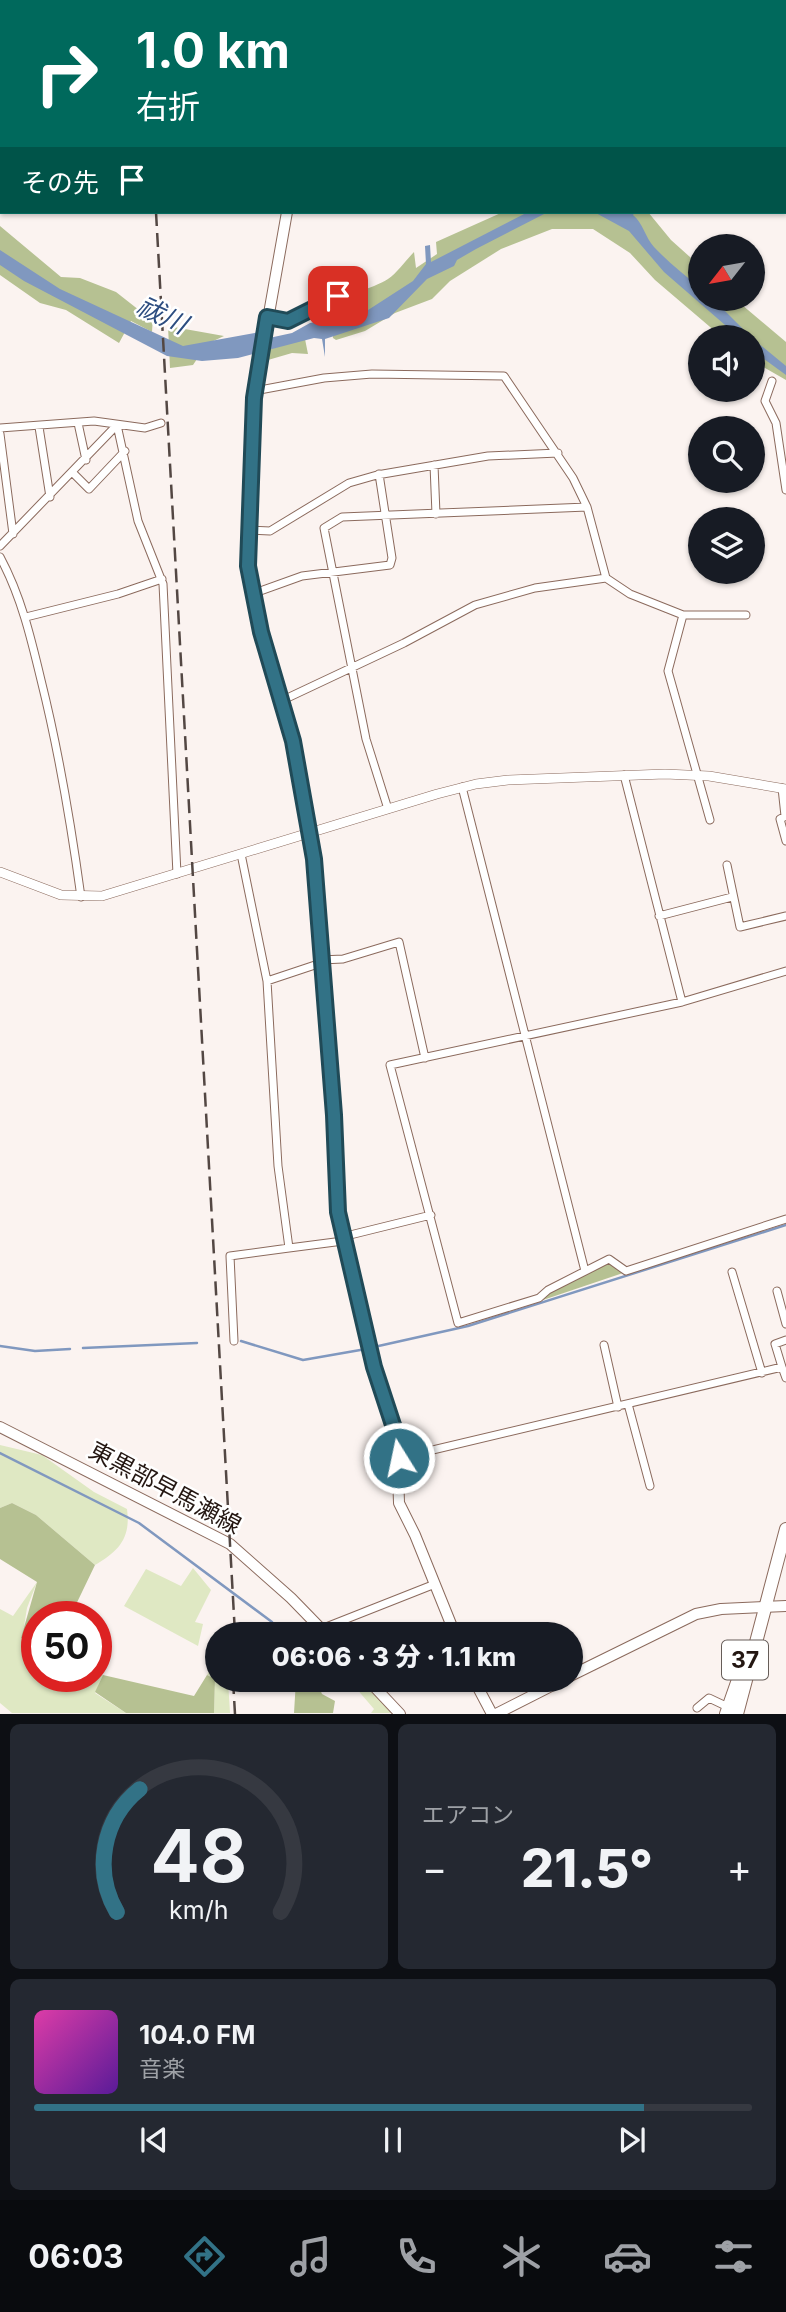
<!DOCTYPE html>
<html lang="ja">
<head>
<meta charset="utf-8">
<style>
  :root { --surface:#171b24; --page:#242831; --text:#f1f3f6; --muted:#9ea1a6; --line:#363941; --accent:#327286 }
  body { margin:0; font-family:Inter,"Noto Sans JP",sans-serif; background:var(--page); color:var(--text); height:100vh; display:flex; flex-direction:column; font-size:26px; white-space:nowrap }
  * { box-sizing:border-box; margin:0 }
  p { font-size:23px; color:var(--muted) }
  .icon { flex:none; width:38px; height:38px; fill:none; stroke:currentColor; stroke-width:2; stroke-linecap:round; stroke-linejoin:round }
  .map { position:relative; height:1714px; overflow:hidden }
  .panel { display:flex; flex-direction:column; gap:10px; padding:10px; background:#0d0f14; flex:1 }
  .panel>* { flex:none }
  .top-card { position:absolute; left:0px; top:0px; width:788px; height:214px; box-shadow:0 2px 5px #0004; background:#00695c; color:#fff; overflow:hidden }
  .needle { width:46px; rotate:239deg }
  .fabs { position:absolute; left:688px; top:234px; display:grid; gap:14px }
  .fabs a { display:grid; place-items:center; width:77px; height:77px; border-radius:50%; background:var(--surface); box-shadow:0 2px 5px #0004; font-size:35px }
  .speed { position:absolute; left:21px; top:1601px; display:flex; gap:14px; font-size:35px; font-weight:700; text-align:center }
  .speed>* { display:grid; place-content:center; width:91px; height:91px; border-radius:50%; background:var(--surface); box-shadow:0 2px 5px #0004; line-height:1 }
  .speed .limit { border:10px solid #d22; background:#fff; color:#111 }
  .pin { position:absolute; display:grid; place-items:center; width:60px; height:60px; color:#fff; margin:-30px; border-radius:14px; box-shadow:0 4px 10px #0006 }
  .me { position:absolute; width:77px; margin:-38px; rotate:350deg; stroke-linejoin:round; filter:drop-shadow(0 0 5px #0008) }
  .turn { display:flex; align-items:center; gap:24px; height:147px; padding:0 21px; font-size:32px }
  .turn .icon { width:91px; height:91px; stroke-width:2.5 }
  .turn b { display:block; font-size:49px; line-height:60px }
  .then { display:flex; align-items:center; height:66px; padding:0 21px; background:#0003; gap:14px; font-size:26px }
  .big { font-size:52px; font-weight:800; line-height:1.1 }
  .panel .card { flex:1; display:flex; flex-direction:column; justify-content:center; gap:10px; min-width:0; padding:0 24px; border-radius:10px; background:var(--page) }
  .panel .dial { align-items:center; gap:0 }
  .dial svg { height:182px; overflow:visible; fill:none; stroke:var(--line); stroke-width:7; stroke-linecap:round; text-anchor:middle }
  .dial text { fill:var(--text); stroke:none }
  .song { display:flex; align-items:center; gap:21px }
  .cover { width:84px; height:84px; border-radius:10px; background:linear-gradient(135deg,hsl(320 70% 55%),hsl(270 70% 35%)) }
  .played { height:7px; border-radius:4px; background:linear-gradient(90deg,var(--accent) 85%,var(--line) 85%) }
  .keys { display:flex; justify-content:space-around; direction:ltr }
  .heat { display:flex; justify-content:space-between; align-items:center; font-size:38px; direction:ltr }
  .panel .tiles { flex:1; display:grid; gap:10px; grid-template-columns:1fr 1fr }
  .card:last-child { grid-column:span 2 }
  .trip { position:absolute; left:205px; top:1622px; width:378px; height:70px; border-radius:35px; background:var(--surface); box-shadow:0 2px 5px #0004; font-weight:800; line-height:70px; text-align:center }
  .tabs { display:flex; height:112px; justify-content:space-around; align-items:center; background:#090b0e; color:var(--muted) }
  .tabs .icon { width:49px; height:49px }
  .tabs .on { color:var(--accent) }
  .tabs b { font-size:32px; color:var(--text) }
  .map>svg:first-child { display:block }
  .green { fill:#dfe8c3 }
  .forest { fill:#b6c192 }
  .water { fill:#8098bf }
  .lines { fill:none; stroke-linecap:round; stroke-linejoin:round }
  .stream { stroke:#8098bf; stroke-width:2.5 }
  .minor-casing { stroke:#8b6a5d; stroke-width:9 }
  .tertiary-casing { stroke:#8b6a5d; stroke-width:10 }
  .secondary-casing { stroke:#8b6a5d; stroke-width:12 }
  .primary-casing { stroke:#8b6a5d; stroke-width:14 }
  .minor { stroke:#fff; stroke-width:7 }
  .tertiary { stroke:#fff; stroke-width:9 }
  .secondary { stroke:#fff; stroke-width:10 }
  .primary { stroke:#fff; stroke-width:12 }
  .rail { stroke:#534743; stroke-width:2.5; stroke-dasharray:14 7; stroke-linecap:butt }
  .route-casing { stroke:#204a57; stroke-width:18 }
  .route { stroke:#327286; stroke-width:12 }
  .labels { text-anchor:middle; stroke-width:5; stroke-linejoin:round; paint-order:stroke }
  .shield { fill:#fff; stroke:#665d59; stroke-width:2 }
  .shield-label { font-size:23px; font-weight:bold; fill:#241712 }
  .street-label { font-size:24px; fill:#241712; stroke:#fff }
  .water-label { font-size:26px; font-style:italic; fill:#2d4d80; stroke:#fff }
</style>
</head>
<body>
<div class="map">
<svg width="786" height="1714" viewBox="0 0 786 1714">
  <rect width="100%" height="100%" fill="#fbf3f0"/>
  <path class="green" d="M0,1445L42,1455L94,1492L127,1509C131,1538 119,1551 95,1565L36,1515L12,1503L0,1508Z
    M193,1568L211,1590L195,1622L203,1624L198,1646L124,1606L146,1569L181,1586Z
    M37,1582L27,1608L22,1639L37,1642V1676H96V1670L103,1675L95,1693L126,1713H12L0,1703V1609L13,1616Z
    M217,1646V1680H228L230,1713H214L215,1679L207,1675L214,1663Z
    M349,1680H362L394,1713H371L374,1709Z"/>
  <path class="forest" d="M503,212H648L671,240L700,266V299H735L786,342V380L753,361L752,338H723L655,280L630,253L593,229H552L501,249L450,281L432,299L395,313L365,331L336,340L333,338C327,284 354,300 388,279C397,273 406,260 414,252L416,268L437,254L436,242Z
    M0,226L61,277L80,278L116,292L144,314L153,316L152,332L131,321L119,343L66,310L40,303L0,275Z
    M168,326L224,336L207,344L193,365L170,368Z
    M305,339L308,354L292,353L268,360L270,349Z
    M608,1262L623,1273L543,1300L549,1292Z
    M12,1503L36,1515L95,1565L70,1617H37V1642L21,1638L37,1582L0,1559V1508Z
    M103,1675L194,1696L207,1675L215,1679L214,1713H126L95,1692Z
    M296,1680H316L322,1694L335,1701L333,1713H294Z"/>
  <path class="water" d="M528,212H548L476,249L457,260L454,266L427,279L389,318L325,339V357L322,339L314,338L238,358L202,361L167,356L24,281L0,265V250L60,289L183,346L260,332L269,338L292,333L310,323L365,312L413,281L426,264L425,246L430,245L431,262Z
    M594,212H635L633,215C643,223 645,237 654,247C668,262 685,275 700,288V299H713L752,338H740L664,272L629,231Z
    M752,338L786,366V375L753,351Z"/>
  <g class="lines">
    <path class="stream" d="M38,0L42,2
      M241,1341L303,1360L366,1349
      M0,1346L35,1351L70,1349
      M374,1347L468,1326L786,1225
      M83,1348L197,1343
      M0,1453L139,1523L272,1622"/>
    <defs>
      <path id="minor" d="M267,317L288,321L356,285
        M772,381L765,401L776,423L786,490
        M254,391L324,378L372,374L504,376L573,478L587,507L606,578L630,594L683,615H746
        M78,423L86,460
        M117,425L138,521L163,584L177,874
        M39,427L50,497
        M0,428L94,421L145,428L161,423
        M0,434L13,534
        M434,465L436,514
        M73,473L89,489L125,451
        M249,530L270,531L349,483L377,475L488,456L558,453
        M0,546L117,425
        M0,557C21,596 31,638 41,680C59,752 71,824 81,897
        M252,594L302,576L390,565L392,558L379,474
        M683,615L668,671L710,820
        M26,617L118,594L162,579
        M283,700L404,643L475,605L535,588L606,578
        M624,775L682,1002
        M462,787L585,1271
        M782,788L785,816
        M388,809L366,739L324,528L342,517L587,507
        M786,816L780,819L786,841
        M241,854L267,981L278,1166L289,1248L343,1241
        M727,865L740,927L786,916
        M659,916L732,897
        M321,960L343,959L399,942L425,1058
        M786,971L682,1002L390,1065L458,1323L539,1298L548,1290L609,1259L626,1271L786,1219
        M267,981L321,963
        M342,1237L431,1215
        M732,1272L762,1373
        M777,1291L786,1324
        M234,1341L230,1256L289,1248
        M604,1345L618,1407
        M782,1367L775,1344L786,1340
        M628,1404L650,1486
        M399,1458L782,1367L786,1378
        M321,1629L435,1584
        M697,1708L709,1698L728,1707"/>
      <path id="tertiary" d="M0,872L61,895L102,896L437,794L476,784L508,780L665,774L709,776L786,789"/>
      <path id="secondary" d="M261,0V2
        M287,212L254,398L248,566L261,632L293,742L314,859L334,1115L336,1196L342,1237L375,1367L397,1442L399,1503L415,1535L455,1634
        M0,1427L230,1544L291,1598L326,1634
        M570,1676L696,1614L721,1609L786,1606
        M368,1680L400,1714
        M474,1680L492,1714
        M496,1714L563,1680"/>
      <path id="primary" d="M726,1714L741,1671
        M737,1714L786,1529"/>
    </defs>
    <use href="#minor" class="minor-casing"/>
    <use href="#tertiary" class="tertiary-casing"/>
    <use href="#secondary" class="secondary-casing"/>
    <use href="#primary" class="primary-casing"/>
    <use href="#minor" class="minor"/>
    <use href="#tertiary" class="tertiary"/>
    <use href="#secondary" class="secondary"/>
    <use href="#primary" class="primary"/>
    <path class="rail" d="M135,0V2
      M156,212L235,1634
      M233,1680L235,1714"/>
  </g>
  <g class="lines">
    <defs>
      <path id="route" d="M338,296L288,321L267,317L254,398L248,566L261,632L293,741L314,859L334,1115L338,1212L374,1367L395,1431L399,1458"/>
    </defs>
    <use href="#route" class="route-casing"/>
    <use href="#route" class="route"/>
  </g>
  <g class="labels">
    <rect class="shield" x="722" y="1640.5" width="46" height="39" rx="5"/>
    <g class="shield-label">
      <text x="745" y="1668">37</text>
    </g>
    <g class="street-label">
      <text transform="translate(165 1488) rotate(28)" y="8">東黒部早馬瀬線</text>
    </g>
    <g class="water-label">
      <text transform="translate(162 315) rotate(25)" y="9">祓川</text>
    </g>
  </g>
</svg>
<div class="fabs">
<a><svg class="needle" viewBox="-14 -14 28 28"><path d="M0-13l5 13h-10z" fill="#e53935"/><path d="M0 13l5-13h-10z" fill="#9ea1a6"/></svg></a>
<a><svg class="icon" aria-label="sound" viewBox="0 0 24 24"><path d="M4 9h4l5-4v14l-5-4H4zM17 9q2 3 0 6"/></svg></a>
<a><svg class="icon" aria-label="search" viewBox="0 0 24 24"><circle cx="10" cy="10" r="6"/><path d="M15 15l6 6"/></svg></a>
<a><svg class="icon" aria-label="layers" viewBox="0 0 24 24"><path d="M12 4l9 5-9 5-9-5zM3 14l9 5 9-5"/></svg></a>
</div>
<div class="speed"><div class="limit">50</div></div>
<div class="pin" style="left:338px;top:296px;background:#d93025"><svg class="icon" aria-label="arrive" viewBox="0 0 24 24"><path d="M6 21V4h12l-3 4 3 4H6"/></svg></div>
<svg class="me" style="left:399px;top:1458px" viewBox="-20 -20 40 40"><circle r="17" fill="#327286" stroke="#fff" stroke-width="3"/><path d="M0-11L8 9 0 5-8 9z" fill="#fff"/></svg>
<div class="trip">06:06 · 3 分 · 1.1 km</div>
<div class="top-card">
<div class="turn"><svg class="icon" aria-label="right" viewBox="0 0 24 24"><path d="M7 20v-9h11M14 6l5 5-5 5"/></svg><div><b>1.0 km</b>右折</div></div>
<div class="then">その先<svg class="icon" aria-label="arrive" viewBox="0 0 24 24"><path d="M6 21V4h12l-3 4 3 4H6"/></svg></div>
</div>
</div>
<section class="panel">
<div class="tiles">
<div class="card dial"><svg viewBox="0 0 100 80">
<path d="M14 69A42 42 0 1 1 86 69"/>
<path d="M14 69A42 42 0 0 1 24 15" stroke="#327286"/>
<text x="50" y="56" font-size="32" font-weight="700">48</text>
<text x="50" y="72" font-size="11">km/h</text>
</svg></div>
<div class="card"><p>エアコン</p>
<div class="heat"><a>−</a><b class="big">21.5°</b><a>+</a></div>
</div>
<div class="card">
<div class="song"><i class="cover"></i><div><b>104.0 FM</b><p>音楽</p></div></div>
<div class="played"></div>
<div class="keys"><svg class="icon" aria-label="previous" viewBox="0 0 24 24"><path d="M18 5L8 12l10 7zM5 5v14"/></svg><svg class="icon" aria-label="pause" viewBox="0 0 24 24"><path d="M8 5v14M16 5v14"/></svg><svg class="icon" aria-label="next" viewBox="0 0 24 24"><path d="M6 5l10 7-10 7zM19 5v14"/></svg></div>
</div>
</div>
</section>
<nav class="tabs">
<b>06:03</b>
<svg class="icon on" aria-label="directions" viewBox="0 0 24 24"><path d="M12 3l9 9-9 9-9-9zM9 14v-3h6M13 9l2 2-2 2"/></svg>
<svg class="icon" aria-label="music" viewBox="0 0 24 24"><path d="M9 18V5l10-2v13"/><circle cx="6" cy="18" r="3"/><circle cx="16" cy="16" r="3"/></svg>
<svg class="icon" aria-label="phone" viewBox="0 0 24 24"><path d="M5 4h4l2 5-3 2q2 4 5 5l2-3 5 2v4C11 20 4 13 5 4z"/></svg>
<svg class="icon" aria-label="climate" viewBox="0 0 24 24"><path d="M12 3v18M4 7l16 10M4 17L20 7"/></svg>
<svg class="icon" aria-label="car" viewBox="0 0 24 24"><path d="M5 17H2v-5l4-1 3-4h7l3 4 3 1v5h-3M9 17h6M6 11h13"/><circle cx="7" cy="17" r="2"/><circle cx="17" cy="17" r="2"/></svg>
<svg class="icon" aria-label="filters" viewBox="0 0 24 24"><path d="M4 7h16M4 17h16"/><circle cx="9" cy="7" r="2"/><circle cx="15" cy="17" r="2"/></svg>
</nav>
</body>
</html>
